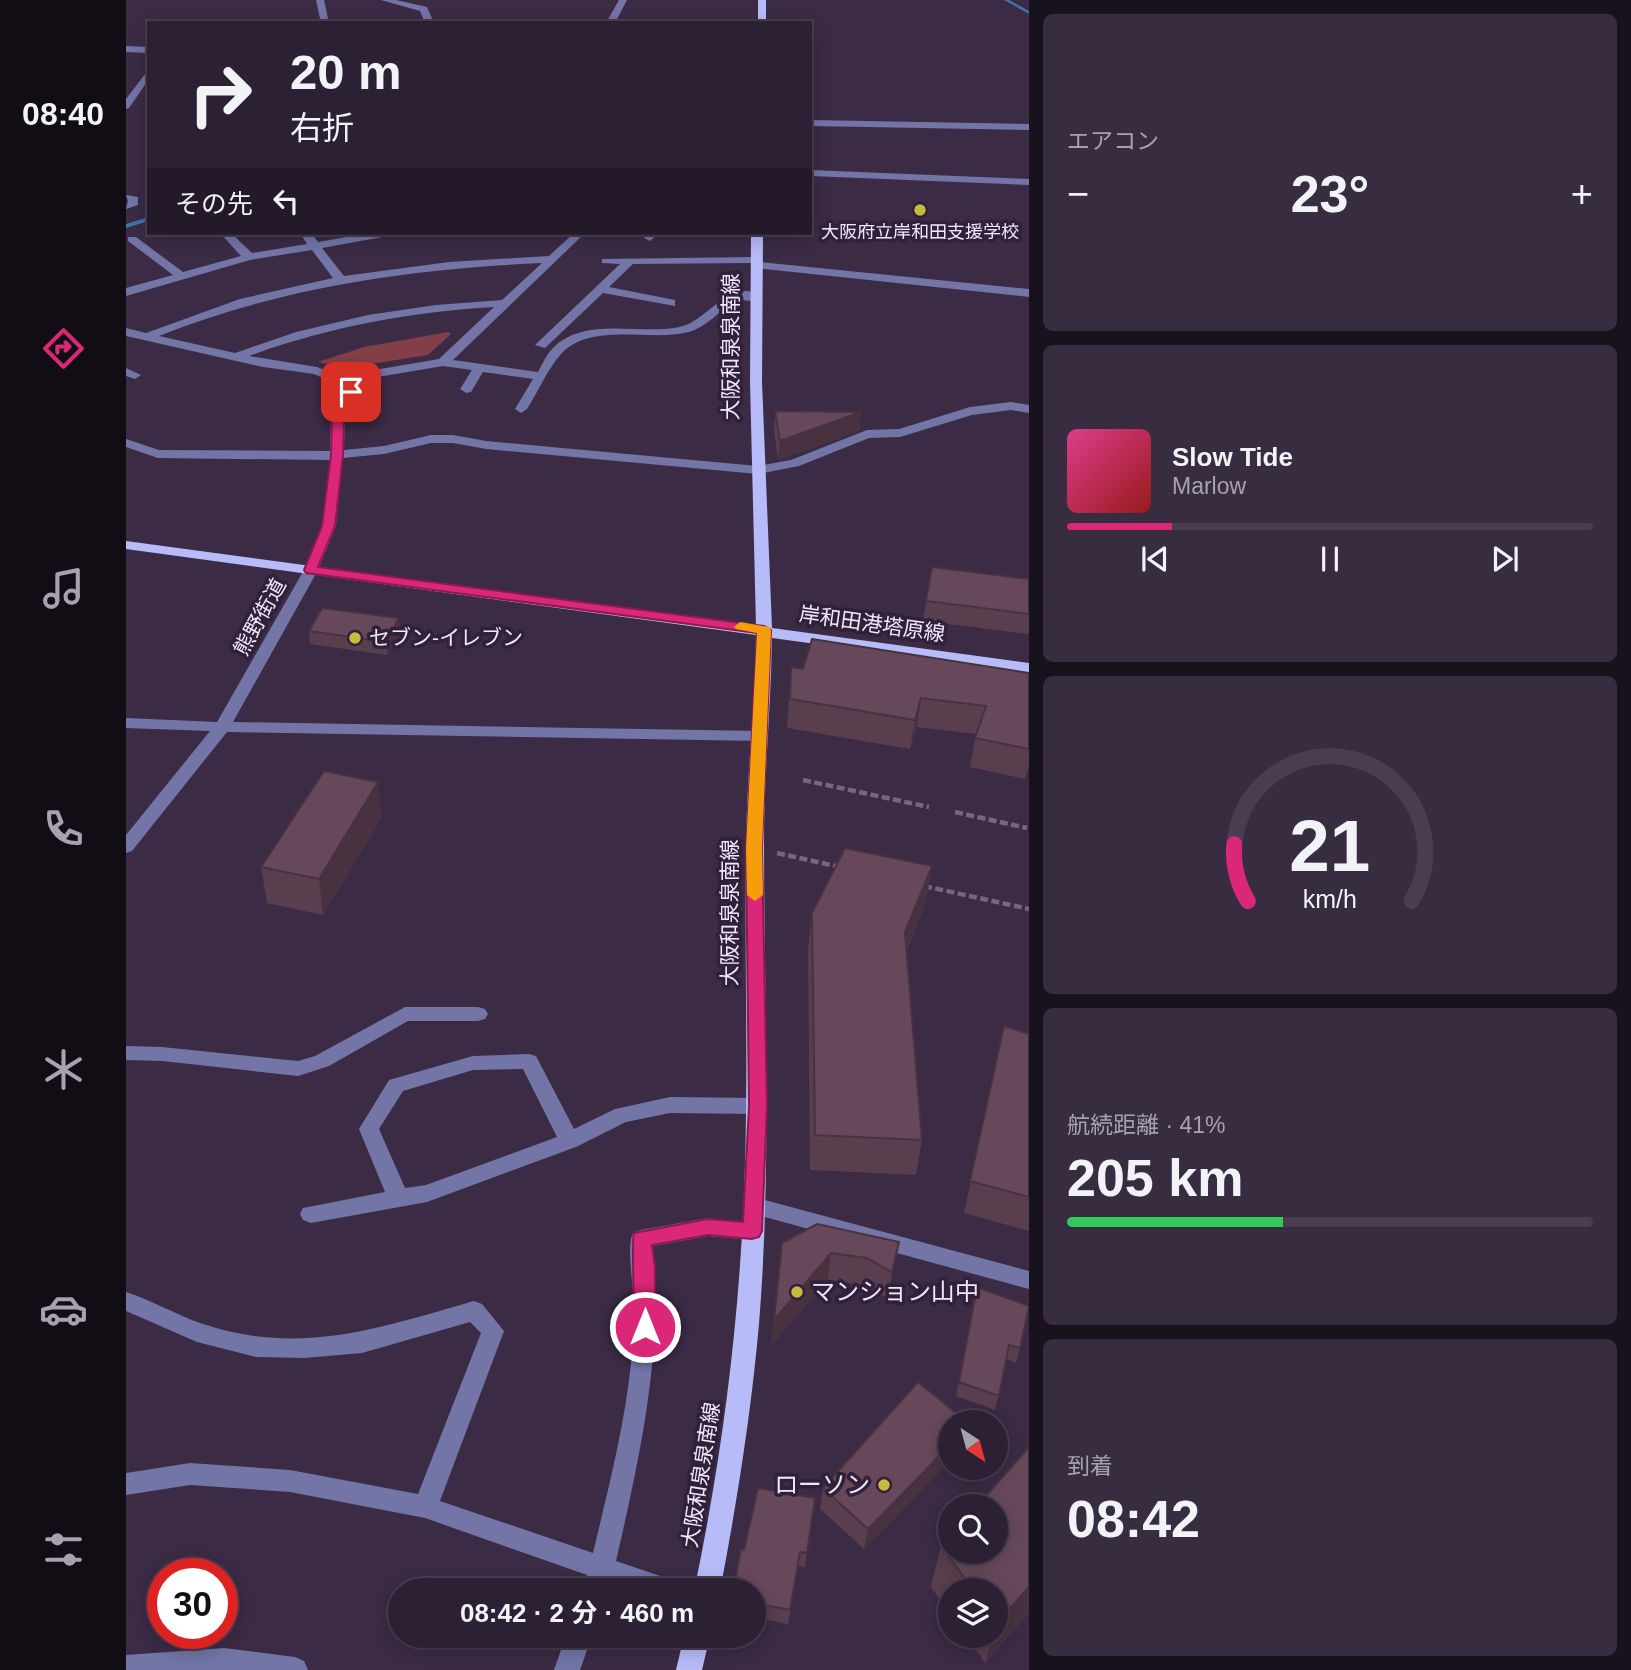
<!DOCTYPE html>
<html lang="ja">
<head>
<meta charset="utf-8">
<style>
  :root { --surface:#2c2034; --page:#382d40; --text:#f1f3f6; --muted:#a6a3ac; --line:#483e4f; --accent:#db2777 }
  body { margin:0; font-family:Arial,"Noto Sans JP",sans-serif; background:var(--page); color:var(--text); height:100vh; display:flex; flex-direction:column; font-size:26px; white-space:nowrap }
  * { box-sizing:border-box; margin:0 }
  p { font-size:23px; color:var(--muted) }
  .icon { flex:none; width:38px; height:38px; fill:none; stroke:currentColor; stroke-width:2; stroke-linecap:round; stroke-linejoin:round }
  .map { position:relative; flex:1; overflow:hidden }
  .drawer { display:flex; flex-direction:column; gap:14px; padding:14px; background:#18121d; width:602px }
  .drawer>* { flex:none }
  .hud { position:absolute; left:21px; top:21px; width:665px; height:214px; border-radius:0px; box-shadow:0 4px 18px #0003,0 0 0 2px var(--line); background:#2c2034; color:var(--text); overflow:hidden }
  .needle { width:46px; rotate:144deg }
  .fabs { position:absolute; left:812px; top:1410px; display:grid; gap:14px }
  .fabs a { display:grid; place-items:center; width:70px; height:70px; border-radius:50%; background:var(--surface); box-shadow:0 4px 18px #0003,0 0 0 2px var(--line); font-size:35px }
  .speed { position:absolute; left:21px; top:1558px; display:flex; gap:14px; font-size:35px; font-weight:700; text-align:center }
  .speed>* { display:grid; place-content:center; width:91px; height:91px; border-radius:50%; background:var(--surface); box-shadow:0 4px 18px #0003,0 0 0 2px var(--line); line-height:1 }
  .speed .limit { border:10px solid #d22; background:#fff; color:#111 }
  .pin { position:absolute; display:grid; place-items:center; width:60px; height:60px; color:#fff; margin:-30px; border-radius:14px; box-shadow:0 4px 10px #0006 }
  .me { position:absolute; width:77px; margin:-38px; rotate:0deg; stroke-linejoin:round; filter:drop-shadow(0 0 5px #0008) }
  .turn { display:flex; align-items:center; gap:24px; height:147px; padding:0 28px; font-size:32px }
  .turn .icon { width:91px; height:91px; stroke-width:2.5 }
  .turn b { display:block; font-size:49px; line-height:60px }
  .then { display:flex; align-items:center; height:66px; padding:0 28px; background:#0003; gap:14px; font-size:26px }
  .big { font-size:52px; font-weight:700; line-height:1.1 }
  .drawer .tile { flex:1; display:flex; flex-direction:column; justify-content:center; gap:10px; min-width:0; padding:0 24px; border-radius:10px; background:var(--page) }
  .drawer .dial { align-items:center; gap:0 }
  .dial svg { height:182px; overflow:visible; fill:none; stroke:var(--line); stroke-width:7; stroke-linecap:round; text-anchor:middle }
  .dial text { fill:var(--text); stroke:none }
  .song { display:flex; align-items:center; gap:21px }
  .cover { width:84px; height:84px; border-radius:10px; background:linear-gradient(135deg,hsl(330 70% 55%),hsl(0 70% 35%)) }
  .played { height:7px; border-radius:4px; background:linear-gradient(90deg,var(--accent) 20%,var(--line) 20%) }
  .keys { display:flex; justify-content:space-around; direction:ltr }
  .heat { display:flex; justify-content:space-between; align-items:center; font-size:38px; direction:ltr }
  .charge { height:10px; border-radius:5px; background:linear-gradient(90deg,#34c759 41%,var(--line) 0) }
  .trip { position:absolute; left:262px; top:1578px; width:378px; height:70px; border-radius:35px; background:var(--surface); box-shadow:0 4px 18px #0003,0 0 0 2px var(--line); font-weight:700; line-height:70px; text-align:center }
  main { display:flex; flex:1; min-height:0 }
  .tabs { display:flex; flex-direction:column; width:126px; justify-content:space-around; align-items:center; background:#120d15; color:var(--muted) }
  .tabs .icon { width:49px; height:49px }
  .tabs .selected { color:var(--accent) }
  .tabs b { font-size:32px; color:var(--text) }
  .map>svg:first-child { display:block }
  .green { fill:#833f48 }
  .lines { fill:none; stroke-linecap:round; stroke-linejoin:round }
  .stream { fill:#3c74ad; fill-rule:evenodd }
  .path { stroke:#75677e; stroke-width:4.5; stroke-dasharray:8 3.5; stroke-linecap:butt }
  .minor { fill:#7275a6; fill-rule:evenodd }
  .major { fill:#b7bbf8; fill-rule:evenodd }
  .wall { fill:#593e4e }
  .shaded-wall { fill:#483240 }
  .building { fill:#67485b; stroke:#483240; stroke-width:2 }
  .route { fill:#db2777; stroke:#8e194d; stroke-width:2 }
  .slow { fill:#f59e0b }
  .poi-dot { fill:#c6bc3c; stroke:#30213a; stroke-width:2.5 }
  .labels { text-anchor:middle; stroke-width:7; stroke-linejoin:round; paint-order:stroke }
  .far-poi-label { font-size:18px; fill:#f1e7f8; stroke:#30213a }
  .street-label { font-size:21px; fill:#f1e7f8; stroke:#30213a }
  .poi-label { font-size:21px; fill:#f1e7f8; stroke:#30213a; text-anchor:start }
  .near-poi-label { font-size:24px; fill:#f1e7f8; stroke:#30213a; text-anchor:start }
</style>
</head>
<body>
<main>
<nav class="tabs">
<b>08:40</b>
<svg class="icon selected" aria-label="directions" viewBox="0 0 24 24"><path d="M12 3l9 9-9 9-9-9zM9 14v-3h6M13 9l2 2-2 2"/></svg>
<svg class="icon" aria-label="music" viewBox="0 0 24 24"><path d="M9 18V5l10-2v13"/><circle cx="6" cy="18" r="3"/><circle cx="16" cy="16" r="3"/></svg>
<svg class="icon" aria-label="phone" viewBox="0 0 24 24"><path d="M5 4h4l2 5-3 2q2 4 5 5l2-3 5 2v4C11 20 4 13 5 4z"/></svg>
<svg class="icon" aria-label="climate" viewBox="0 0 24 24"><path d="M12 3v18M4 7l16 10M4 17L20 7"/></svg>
<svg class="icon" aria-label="car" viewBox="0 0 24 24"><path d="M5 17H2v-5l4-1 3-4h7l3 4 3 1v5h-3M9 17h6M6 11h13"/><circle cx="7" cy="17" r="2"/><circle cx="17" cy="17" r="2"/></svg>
<svg class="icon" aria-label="filters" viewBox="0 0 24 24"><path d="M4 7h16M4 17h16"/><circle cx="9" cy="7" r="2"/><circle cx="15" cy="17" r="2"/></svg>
</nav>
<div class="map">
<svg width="903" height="1670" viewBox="0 0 903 1670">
  <rect width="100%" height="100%" fill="#3b2b45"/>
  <path class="green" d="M322,332L325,334L302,355L219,368L192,362L238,347Z"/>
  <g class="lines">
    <path class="stream" d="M878,0H883L903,11V14Z
      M23,217V221L0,228V224Z"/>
    <path class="path" d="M677,780L803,807
      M829,812L901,828
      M651,853L714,867
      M798,886L903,909"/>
    <path class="minor" d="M190,0H198L203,23H195Z
      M255,0H270L301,7L308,23H299L294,11Z
      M493,0H501L489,23H480Z
      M0,46L23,47V53L0,52Z
      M23,69V79L3,108L0,109V99Z
      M684,120L903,124V130L684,126Z
      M684,170L903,179V185L684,176Z
      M0,195L12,197V205L0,209L2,201Z
      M94,233H105L126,253L181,244L174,233H185L192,242L244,233H267L262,236L196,248L218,276L323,262L423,256L448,233H459L327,360L412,372C416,365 420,355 426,349C459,314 517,337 557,326C582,319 607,275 636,297L630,301L611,300C594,309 583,326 563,332C524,342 467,322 436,353C422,368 412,392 401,409L395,413L389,409L407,379L357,372L345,392L340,393L334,389L346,370L317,366L222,382L231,392L219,415L218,450L258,446L305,435H327L360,441L632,466L665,460L741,430L773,429L844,407L885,402L903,405V413L885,410L846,415L774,437L743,438L673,466L632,474L360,449L327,443H305L258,454L217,458L210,526L192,570L107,722L635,731L643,736L635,741L101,732L6,851L0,853V835L84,731L0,728V718L91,722L178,570L196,526L204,460L32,458L0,447V439L33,450L204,451L205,415L218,393L208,383L188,374L137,367L0,336V328L20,333L114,299L207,278L186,250L124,260L0,296V288L47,275L2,241V237H10L57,272L115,256ZM416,263L376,300L310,305L242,315L170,332L109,353L33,336C156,287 284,269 416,263ZM368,307L313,359L213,376L191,367L123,356C202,327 284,312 368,307Z
      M522,233H533L524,241L518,238Z
      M630,257L634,258V262L903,289V297L630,268L626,267L625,263L507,264L483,287L549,300V306L477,293L419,348L409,345L494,264L476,263V259Z
      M0,368L15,375L9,379L0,376Z
      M279,1007H352L359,1009L362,1014L359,1019L352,1021H282L203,1066L172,1076L36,1061L0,1060V1046L36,1047L172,1061L189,1056Z
      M403,1054L410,1056L448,1129L489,1109L544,1097L632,1098L639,1100L642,1106L639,1112L632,1114L544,1113L500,1122L450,1147L301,1202L185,1223L177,1220L174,1214L177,1208L259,1192L233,1129L263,1080L347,1056ZM397,1069L431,1137L300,1185L279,1188L253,1129L277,1091L347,1070Z
      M628,1197L903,1271V1289L620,1212L617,1206L620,1200Z
      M582,1218L634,1225L637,1231L634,1237L626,1240L582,1236L527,1246C537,1354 514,1456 490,1561L552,1582L556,1591H507L484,1583L481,1591H455L461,1575L299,1518L164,1492L64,1485L0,1495V1473L64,1463L164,1470L292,1494L355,1333L344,1322L236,1353L178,1358L130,1357L71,1342L0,1311V1292C25,1300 49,1314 74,1323C172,1357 254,1328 348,1301L356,1304L378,1331L314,1501L467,1553C486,1473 508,1391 508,1308C508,1289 500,1247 507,1233L515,1230Z
      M440,1636H466L454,1670H428Z
      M98,1648L169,1657L178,1661L182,1670H0V1655Z"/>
    <path class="major" d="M632,0H640V23H632Z
      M625,233H637L636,382L646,628L903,663V673L646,638C645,706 638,775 638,843C638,1004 646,1164 633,1324C625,1414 611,1502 594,1591H568C593,1472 609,1355 616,1234C624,1103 618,973 620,842C621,773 629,704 630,635L0,549V541L630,626L624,382Z
      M558,1636H584L576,1670H550Z"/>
  </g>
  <path class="wall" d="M649,411L735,412L733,431L652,460L648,429Z
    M806,567L903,579V634L797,621Z
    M273,618L274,632L261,655L184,644L183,631Z
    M665,667L677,669L903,673V766L899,779L844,767L850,734L791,727L784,749L661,728Z
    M256,817L197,915L141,903L135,867Z
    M806,866L800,902L781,950L796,1140L790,1175L684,1170L682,949L686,913Z
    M878,1026L903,1034V1231L838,1213Z
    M691,1224L768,1269L761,1298L736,1285L702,1280L645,1346L656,1243Z
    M851,1287L894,1348L890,1363L880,1359L869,1410L830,1396Z
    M824,1423V1461L738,1549L694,1509L697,1488Z
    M689,1498L679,1567L672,1566L662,1624L628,1617V1591L618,1550Z
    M815,1546L903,1613L859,1663L840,1636H870V1591H824V1614L805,1587Z"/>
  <path class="shaded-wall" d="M735,412L733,431L652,460L654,441Z
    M273,618L274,632L261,655L260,642Z
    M795,698L791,727L784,749L789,720Z
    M252,782L256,817L197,915L193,879Z
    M806,866L800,902L773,968L779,932Z
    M773,1242L768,1269L761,1298L766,1272Z
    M705,1253L702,1280L645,1346L648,1320Z
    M824,1445V1461L738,1549L742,1529Z
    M903,1587V1613L859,1663L867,1636H870V1627L871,1623Z"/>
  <path class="building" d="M649,411L735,412L654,441Z
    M806,567L903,579V614L800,601Z
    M196,608L273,618L260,642L183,631Z
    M686,639L903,673V749L849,738L860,706L795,698L789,720L664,699L665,667L677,669Z
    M198,771L252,782L193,879L135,867Z
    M719,848L806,866L779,932L796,1140L689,1135L686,913Z
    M878,1026L903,1034V1197L844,1181Z
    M691,1224L773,1242L766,1272L741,1258L705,1253L648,1320L656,1243Z
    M851,1287L903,1306L894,1348L883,1345L873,1396L833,1382Z
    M792,1382L842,1423H824V1445L742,1529L697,1488Z
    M903,1447V1587L871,1623L870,1621V1591H848L815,1546L824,1535V1552H870V1507H850Z
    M632,1488L689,1498L681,1553L674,1552L664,1610L628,1603V1591H607L615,1549L618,1550Z"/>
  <path class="route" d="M220,389L230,392L218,415L217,455L209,526L192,567L638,626L645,630L636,848L641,1106L636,1231L633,1237L626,1239L582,1235L526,1245L529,1267V1327L526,1333L519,1336L511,1333L508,1327C509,1314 505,1238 508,1233L582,1219L617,1222L623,1106L620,848L631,633L180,573L178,570L196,526L205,455L206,415Z"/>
  <path class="slow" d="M614,622L643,627L645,630L636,848L637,895L629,901L621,895L620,848L631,633L610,629L608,627Z"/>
  <g class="poi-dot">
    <circle cx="794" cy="210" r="7"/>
    <circle cx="229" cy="638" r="7"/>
    <circle cx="671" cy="1292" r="7"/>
    <circle cx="758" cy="1485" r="7"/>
  </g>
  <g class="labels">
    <g class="far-poi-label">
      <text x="794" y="238">大阪府立岸和田支援学校</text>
    </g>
    <g class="street-label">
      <text transform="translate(605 347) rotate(-90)" y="7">大阪和泉泉南線</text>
      <text transform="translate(134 617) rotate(-61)" y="7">熊野街道</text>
      <text transform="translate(746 624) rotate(8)" y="7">岸和田港塔原線</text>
      <text transform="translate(604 913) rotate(-90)" y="7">大阪和泉泉南線</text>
      <text transform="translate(575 1475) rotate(-81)" y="7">大阪和泉泉南線</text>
    </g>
    <g class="poi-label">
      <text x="243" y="645">セブン-イレブン</text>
    </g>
    <g class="near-poi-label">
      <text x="685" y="1300">マンション山中</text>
      <text x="744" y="1493" text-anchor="end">ローソン</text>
    </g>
  </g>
</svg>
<div class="fabs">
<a><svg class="needle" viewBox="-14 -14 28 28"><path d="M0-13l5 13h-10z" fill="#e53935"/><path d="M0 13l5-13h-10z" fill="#a6a3ac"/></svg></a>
<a><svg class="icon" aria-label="search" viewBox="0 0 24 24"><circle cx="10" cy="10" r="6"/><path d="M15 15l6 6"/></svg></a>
<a><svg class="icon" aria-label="layers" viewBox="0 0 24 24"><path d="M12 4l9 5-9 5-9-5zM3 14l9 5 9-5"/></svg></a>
</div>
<div class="speed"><div class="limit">30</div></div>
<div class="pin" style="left:225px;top:392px;background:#d93025"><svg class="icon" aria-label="arrive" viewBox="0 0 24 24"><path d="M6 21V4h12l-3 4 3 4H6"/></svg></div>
<svg class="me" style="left:519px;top:1327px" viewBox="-20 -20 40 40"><circle r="17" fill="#db2777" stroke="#fff" stroke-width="3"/><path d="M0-11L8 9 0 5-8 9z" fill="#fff"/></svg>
<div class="trip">08:42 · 2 分 · 460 m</div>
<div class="hud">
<div class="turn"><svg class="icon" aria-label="right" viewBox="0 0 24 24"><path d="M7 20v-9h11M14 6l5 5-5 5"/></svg><div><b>20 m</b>右折</div></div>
<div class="then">その先<svg class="icon" aria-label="left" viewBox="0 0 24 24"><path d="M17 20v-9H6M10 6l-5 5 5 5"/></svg></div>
</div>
</div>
<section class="drawer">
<div class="tile"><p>エアコン</p>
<div class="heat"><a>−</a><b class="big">23°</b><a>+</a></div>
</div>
<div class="tile">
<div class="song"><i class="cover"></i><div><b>Slow Tide</b><p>Marlow</p></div></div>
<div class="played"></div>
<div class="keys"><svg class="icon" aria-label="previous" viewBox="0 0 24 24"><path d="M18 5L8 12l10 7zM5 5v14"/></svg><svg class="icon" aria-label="pause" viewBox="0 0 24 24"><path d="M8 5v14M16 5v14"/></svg><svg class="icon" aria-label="next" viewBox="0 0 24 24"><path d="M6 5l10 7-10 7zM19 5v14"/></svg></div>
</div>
<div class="tile dial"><svg viewBox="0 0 100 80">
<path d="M14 69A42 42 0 1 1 86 69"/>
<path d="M14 69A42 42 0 0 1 8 44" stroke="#db2777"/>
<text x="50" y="56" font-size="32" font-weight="700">21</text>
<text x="50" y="72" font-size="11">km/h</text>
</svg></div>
<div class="tile"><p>航続距離 · 41%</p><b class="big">205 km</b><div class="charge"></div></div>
<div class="tile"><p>到着</p><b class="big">08:42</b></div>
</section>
</main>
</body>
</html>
